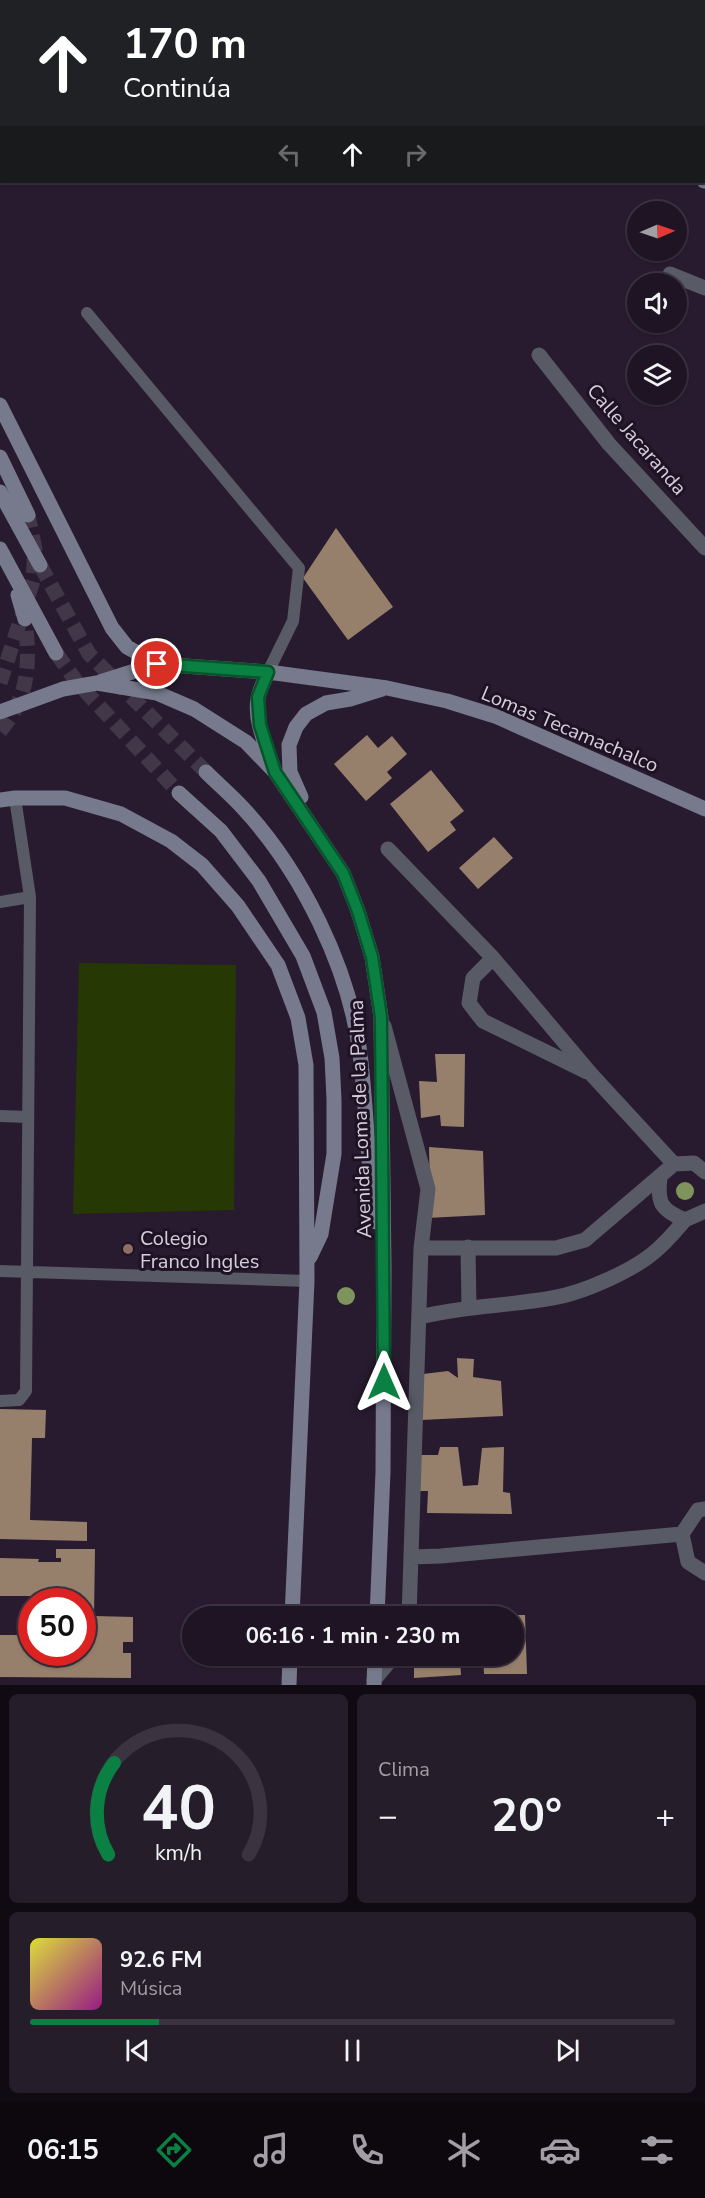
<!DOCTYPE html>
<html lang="es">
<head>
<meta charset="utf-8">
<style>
  :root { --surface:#1e1423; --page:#261d2b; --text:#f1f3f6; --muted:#a19ea6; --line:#3c3341; --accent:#0b8043 }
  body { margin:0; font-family:"Nunito Sans",sans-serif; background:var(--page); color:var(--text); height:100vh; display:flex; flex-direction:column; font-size:22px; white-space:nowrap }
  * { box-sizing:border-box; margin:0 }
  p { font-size:20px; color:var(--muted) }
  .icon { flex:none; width:33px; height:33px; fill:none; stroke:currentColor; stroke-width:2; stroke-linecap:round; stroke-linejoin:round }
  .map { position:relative; height:1685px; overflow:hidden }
  .side { display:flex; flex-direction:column; gap:9px; padding:9px; background:#100b13; flex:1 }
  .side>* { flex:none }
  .hud { position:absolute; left:0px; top:0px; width:705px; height:183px; box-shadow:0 2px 4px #0004,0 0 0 2px var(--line); background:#202124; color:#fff; overflow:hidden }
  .needle { width:39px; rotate:88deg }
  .fabs { position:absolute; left:627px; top:201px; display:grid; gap:12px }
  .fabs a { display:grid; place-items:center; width:60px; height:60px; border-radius:50%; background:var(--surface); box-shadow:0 2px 4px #0004,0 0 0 2px var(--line); font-size:30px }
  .speed { position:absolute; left:18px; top:1588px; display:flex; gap:12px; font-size:30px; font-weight:700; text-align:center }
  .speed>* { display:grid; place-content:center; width:78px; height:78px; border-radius:50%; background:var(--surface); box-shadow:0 2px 4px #0004,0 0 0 2px var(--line); line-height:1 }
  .speed .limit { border:9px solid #d22; background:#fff; color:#111 }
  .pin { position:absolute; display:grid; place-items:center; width:51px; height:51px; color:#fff; margin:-26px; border:3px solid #fff; border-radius:50%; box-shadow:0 2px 6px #0007 }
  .me { position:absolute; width:66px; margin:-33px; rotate:0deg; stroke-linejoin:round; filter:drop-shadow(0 0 4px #0008) }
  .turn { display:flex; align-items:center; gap:21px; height:126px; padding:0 24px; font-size:27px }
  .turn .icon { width:78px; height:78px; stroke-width:2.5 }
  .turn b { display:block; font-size:42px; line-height:51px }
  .lanes { display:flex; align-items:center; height:57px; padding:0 24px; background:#0003; justify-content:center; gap:30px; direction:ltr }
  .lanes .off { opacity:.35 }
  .big { font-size:45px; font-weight:700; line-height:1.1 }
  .side .widget { flex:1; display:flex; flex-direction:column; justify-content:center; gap:9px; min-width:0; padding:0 21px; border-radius:9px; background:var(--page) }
  .side .dial { align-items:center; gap:0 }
  .dial svg { height:156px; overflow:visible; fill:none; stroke:var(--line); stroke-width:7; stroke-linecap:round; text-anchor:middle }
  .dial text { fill:var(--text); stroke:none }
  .song { display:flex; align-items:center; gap:18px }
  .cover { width:72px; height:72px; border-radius:9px; background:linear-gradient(135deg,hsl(60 70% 55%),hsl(310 70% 35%)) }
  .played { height:6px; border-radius:3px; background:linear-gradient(90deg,var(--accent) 20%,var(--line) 20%) }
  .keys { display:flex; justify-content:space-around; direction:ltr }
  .heat { display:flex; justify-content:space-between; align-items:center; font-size:33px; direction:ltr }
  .side .tiles { flex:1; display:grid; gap:9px; grid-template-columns:1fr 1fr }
  .widget:last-child { grid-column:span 2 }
  .trip { position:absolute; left:182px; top:1606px; width:342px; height:60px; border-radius:30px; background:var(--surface); box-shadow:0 2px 4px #0004,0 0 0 2px var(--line); font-weight:700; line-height:60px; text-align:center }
  .menu { display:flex; height:96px; justify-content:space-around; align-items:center; background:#0c080e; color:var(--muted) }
  .menu .icon { width:42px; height:42px }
  .menu .on { color:var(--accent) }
  .menu b { font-size:27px; color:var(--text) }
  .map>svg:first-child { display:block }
  .green { fill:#263803 }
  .building { fill:#96806b }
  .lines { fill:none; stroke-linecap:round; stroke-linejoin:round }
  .secondary-tunnel { stroke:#423649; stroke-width:15; stroke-dasharray:15 8; stroke-linecap:butt }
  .lane { stroke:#585a65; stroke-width:12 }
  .street { stroke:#585a65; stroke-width:15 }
  .secondary { stroke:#767a8c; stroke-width:15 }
  .tree { fill:#7f945c }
  .route-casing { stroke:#07532c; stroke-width:15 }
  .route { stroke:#0b8043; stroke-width:10 }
  .education-dot { fill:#8d6e63; stroke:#1f1225; stroke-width:2 }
  .labels { text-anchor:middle; stroke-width:6; stroke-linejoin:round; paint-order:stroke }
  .street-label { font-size:20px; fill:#d7cedb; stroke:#1f1225 }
  .poi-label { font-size:20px; fill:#d7cedb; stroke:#1f1225; text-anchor:start }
</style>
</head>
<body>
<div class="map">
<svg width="705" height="1685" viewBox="0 0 705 1685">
  <rect width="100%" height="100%" fill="#281b2f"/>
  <path class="green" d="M79,963L236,965L234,1210L73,1214Z"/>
  <path class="building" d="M336,528L393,607L348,640L303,578Z
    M367,735L378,748L392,736L407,754L387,772L392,778L366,801L334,764Z
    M431,770L464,811L450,822L456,830L428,852L390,804Z
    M494,837L513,858L478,889L459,868Z
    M435,1054H465L464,1127L441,1126L440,1115L421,1118L419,1081L437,1082Z
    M429,1147L483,1151L485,1215L427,1218L430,1193Z
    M457,1358L474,1359L473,1377L501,1381L503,1416L421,1420L423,1374L448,1371L458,1378Z
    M0,1409L46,1410L45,1438H32L30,1520L87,1522V1541L0,1539Z
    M440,1447H458L463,1486L478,1485L482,1448L504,1447L503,1492L510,1493L512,1514L427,1513L428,1491H420L421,1455H438Z
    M56,1549H95L94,1616L133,1617V1642H123V1653H131V1678L0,1677V1635H32V1653H82V1602H37V1596H0V1558L39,1559L38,1562H61V1558H56Z
    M498,1607L497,1617H482L481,1608Z
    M458,1608V1617H430V1609Z
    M513,1615H525L527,1674H484L483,1656H513Z
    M414,1656H460L461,1675L414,1678Z"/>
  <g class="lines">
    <path class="secondary-tunnel" d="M40,565L89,654L206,772
      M56,653L76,681L179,793
      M0,683L33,581L35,549L28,515
      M0,731C30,697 30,662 25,619"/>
    <path class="lane" d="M87,313L299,568L293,621L268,672
      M0,902L30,897
      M0,1116L27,1117
      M0,1271L307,1281
      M0,1401L19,1400L26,1391L30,897L15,798"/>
    <path class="street" d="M661,0V2
      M704,59L705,60
      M670,274L705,288
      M539,355L609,444L705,548
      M388,849L493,958L592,1075L674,1164
      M493,958L473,978L469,1003L483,1021L587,1072
      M384,1026L428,1189L421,1248L409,1617
      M660,1178C657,1203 661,1210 685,1220L705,1211
      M468,1247L469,1308
      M421,1248H556L585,1240L674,1164L694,1163L705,1172
      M420,1317C463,1306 508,1306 552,1298C583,1293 638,1269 660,1247C669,1239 677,1229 685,1220
      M705,1509L698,1510L682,1534L688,1562L705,1573
      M412,1557L441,1556L682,1534
      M374,1680L394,1656"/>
    <path class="secondary" d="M234,0L239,2
      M48,2L50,0
      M0,31H2
      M0,97L2,96
      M0,128L2,126
      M704,142L705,143
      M0,162L2,160
      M704,181H705
      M0,405L112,628L127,647L157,664
      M0,457L28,515
      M0,492L40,565
      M0,549L56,653
      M18,595L25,619
      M268,672C265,680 259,690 258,699C254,722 267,747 274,769
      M100,682L157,664L268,672L387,688L447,701L495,716L705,809
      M0,712L63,689L97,683L157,693L194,709L246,742L275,772L343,873L358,911L372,957L381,1017L384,1269L383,1472L377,1617
      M206,772C218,784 231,795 242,807C301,870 350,969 360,1054C367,1110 367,1166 376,1222
      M179,793L221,831L259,881L303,956L324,1012L332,1058L334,1099V1154L321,1234L310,1257
      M301,797L290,772L289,745L296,727L306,714L326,703L350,699L382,689
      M0,800L15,798H65L121,814L171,841L202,865L238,906L278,965L298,1018L306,1065L307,1281L292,1617
      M289,1685L290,1656
      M374,1685L375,1656"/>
  </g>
  <g class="tree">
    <circle cx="685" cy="1191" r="9"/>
    <circle cx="346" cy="1296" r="9"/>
  </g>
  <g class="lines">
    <defs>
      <path id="route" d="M157,664L268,672L258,697L260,725L275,772L343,873L358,911L372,957L381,1017L384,1382"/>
    </defs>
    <use href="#route" class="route-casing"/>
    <use href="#route" class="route"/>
  </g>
  <circle class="education-dot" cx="128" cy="1249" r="6"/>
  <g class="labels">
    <g class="street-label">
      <text transform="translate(637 439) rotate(49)" y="7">Calle Jacaranda</text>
      <text transform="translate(570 729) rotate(23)" y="7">Lomas Tecamachalco</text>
      <text transform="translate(360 1119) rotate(-92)" y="7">Avenida Loma de la Palma</text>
    </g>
    <g class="poi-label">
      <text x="140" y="1245">Colegio<tspan x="140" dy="23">Franco Ingles</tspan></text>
    </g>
  </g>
</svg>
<div class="fabs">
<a><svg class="needle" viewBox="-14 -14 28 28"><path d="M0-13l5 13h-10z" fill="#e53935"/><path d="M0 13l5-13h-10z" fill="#a19ea6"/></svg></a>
<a><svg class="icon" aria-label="sound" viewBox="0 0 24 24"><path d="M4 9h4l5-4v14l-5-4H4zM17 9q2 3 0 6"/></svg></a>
<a><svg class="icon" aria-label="layers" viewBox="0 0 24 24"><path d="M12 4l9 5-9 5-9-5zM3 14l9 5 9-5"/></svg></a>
</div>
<div class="speed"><div class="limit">50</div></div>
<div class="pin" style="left:157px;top:664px;background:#d93025"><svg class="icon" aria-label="arrive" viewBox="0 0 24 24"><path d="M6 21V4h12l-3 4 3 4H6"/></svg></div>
<svg class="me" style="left:384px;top:1382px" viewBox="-20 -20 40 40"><path d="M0-17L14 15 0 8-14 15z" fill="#0b8043" stroke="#fff" stroke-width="4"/></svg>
<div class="trip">06:16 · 1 min · 230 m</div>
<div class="hud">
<div class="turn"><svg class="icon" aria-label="ahead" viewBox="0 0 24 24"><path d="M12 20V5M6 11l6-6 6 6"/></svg><div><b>170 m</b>Continúa</div></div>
<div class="lanes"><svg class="icon off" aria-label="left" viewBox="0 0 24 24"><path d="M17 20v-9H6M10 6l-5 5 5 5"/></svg><svg class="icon" aria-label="ahead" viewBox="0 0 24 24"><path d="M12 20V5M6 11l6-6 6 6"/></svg><svg class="icon off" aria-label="right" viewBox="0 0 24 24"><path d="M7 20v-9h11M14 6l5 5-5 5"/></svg></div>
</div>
</div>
<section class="side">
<div class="tiles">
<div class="widget dial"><svg viewBox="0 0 100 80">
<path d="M14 69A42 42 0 1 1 86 69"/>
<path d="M14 69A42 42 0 0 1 17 22" stroke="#0b8043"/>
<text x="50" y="56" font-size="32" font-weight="700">40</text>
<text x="50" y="72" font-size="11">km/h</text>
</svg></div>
<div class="widget"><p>Clima</p>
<div class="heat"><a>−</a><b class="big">20°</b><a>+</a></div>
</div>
<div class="widget">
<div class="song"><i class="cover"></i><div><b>92.6 FM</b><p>Música</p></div></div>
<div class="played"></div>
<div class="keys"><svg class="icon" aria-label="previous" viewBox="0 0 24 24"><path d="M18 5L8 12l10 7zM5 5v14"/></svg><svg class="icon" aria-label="pause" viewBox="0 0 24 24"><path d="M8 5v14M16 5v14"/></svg><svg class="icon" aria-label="next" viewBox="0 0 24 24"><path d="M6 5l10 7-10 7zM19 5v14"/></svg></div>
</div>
</div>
</section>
<nav class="menu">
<b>06:15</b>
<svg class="icon on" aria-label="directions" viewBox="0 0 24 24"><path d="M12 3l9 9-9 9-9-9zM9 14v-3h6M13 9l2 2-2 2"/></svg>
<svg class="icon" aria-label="music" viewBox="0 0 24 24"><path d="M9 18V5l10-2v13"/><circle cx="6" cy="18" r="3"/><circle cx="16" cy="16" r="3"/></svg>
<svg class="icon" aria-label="phone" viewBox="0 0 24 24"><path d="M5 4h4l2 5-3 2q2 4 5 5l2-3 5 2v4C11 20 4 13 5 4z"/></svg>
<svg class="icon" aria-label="climate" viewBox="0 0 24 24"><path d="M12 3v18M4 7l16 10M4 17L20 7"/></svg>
<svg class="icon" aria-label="car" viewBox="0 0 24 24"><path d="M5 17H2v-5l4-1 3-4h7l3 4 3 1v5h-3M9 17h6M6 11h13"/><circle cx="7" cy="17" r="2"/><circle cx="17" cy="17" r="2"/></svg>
<svg class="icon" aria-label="filters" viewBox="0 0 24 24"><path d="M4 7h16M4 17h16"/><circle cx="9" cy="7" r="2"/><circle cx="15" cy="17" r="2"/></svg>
</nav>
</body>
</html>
